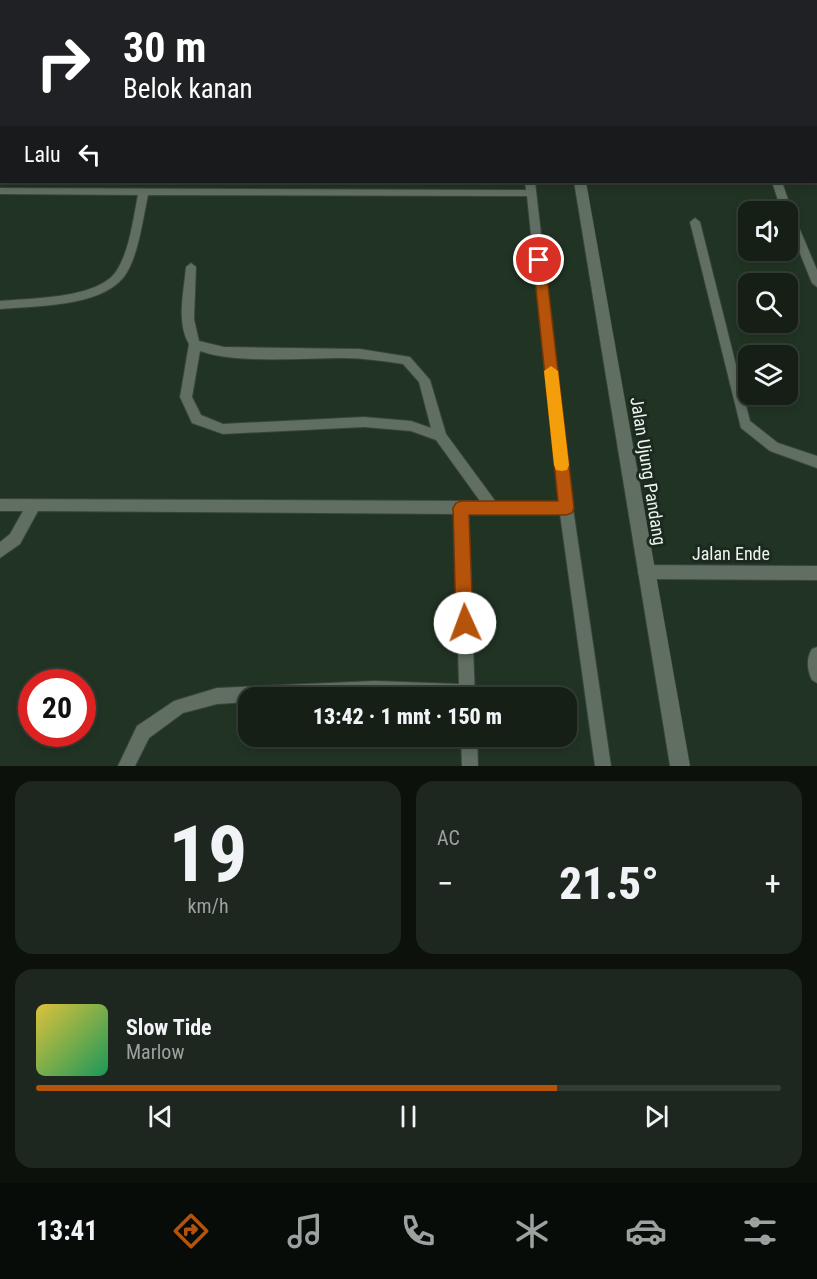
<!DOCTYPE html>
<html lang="id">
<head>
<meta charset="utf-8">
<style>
  :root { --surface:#151f16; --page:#1e271f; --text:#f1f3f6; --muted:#9da2a1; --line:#343d35; --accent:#b45309 }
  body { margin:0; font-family:"Roboto Condensed",sans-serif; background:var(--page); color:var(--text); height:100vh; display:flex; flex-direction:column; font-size:22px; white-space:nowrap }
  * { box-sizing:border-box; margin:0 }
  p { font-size:20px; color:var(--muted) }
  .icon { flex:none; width:33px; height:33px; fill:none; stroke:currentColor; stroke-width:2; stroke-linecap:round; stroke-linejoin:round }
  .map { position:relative; height:766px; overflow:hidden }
  .sheet { display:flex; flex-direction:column; gap:15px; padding:15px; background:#0c110c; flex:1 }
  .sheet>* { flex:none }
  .hud { position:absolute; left:0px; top:0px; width:818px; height:183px; box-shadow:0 3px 9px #0003,0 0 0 2px var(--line); background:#202124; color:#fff; overflow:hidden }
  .controls { position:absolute; left:738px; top:201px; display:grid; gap:12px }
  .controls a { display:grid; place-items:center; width:60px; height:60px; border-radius:12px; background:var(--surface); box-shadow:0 3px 9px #0003,0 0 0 2px var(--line); font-size:30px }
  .speed { position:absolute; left:18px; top:669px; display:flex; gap:12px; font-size:30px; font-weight:700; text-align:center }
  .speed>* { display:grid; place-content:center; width:78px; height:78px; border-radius:50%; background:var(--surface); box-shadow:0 3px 9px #0003,0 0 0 2px var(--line); line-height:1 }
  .speed .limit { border:9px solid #d22; background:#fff; color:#111 }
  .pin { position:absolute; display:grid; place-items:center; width:51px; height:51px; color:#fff; margin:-26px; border:3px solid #fff; border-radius:50%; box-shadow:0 2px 6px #0007 }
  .me { position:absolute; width:66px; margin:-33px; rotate:358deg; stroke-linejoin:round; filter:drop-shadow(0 0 4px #0008) }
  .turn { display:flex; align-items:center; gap:21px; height:126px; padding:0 24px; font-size:27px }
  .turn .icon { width:78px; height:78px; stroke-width:2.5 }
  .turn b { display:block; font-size:42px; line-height:51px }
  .then { display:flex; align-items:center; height:57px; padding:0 24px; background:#0003; gap:12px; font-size:22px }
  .big { font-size:45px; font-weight:800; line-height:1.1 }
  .sheet .tile { flex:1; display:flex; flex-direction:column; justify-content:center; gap:9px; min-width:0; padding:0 21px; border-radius:18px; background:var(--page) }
  .sheet .dial { align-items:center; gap:0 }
  .dial b { font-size:78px; line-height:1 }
  .song { display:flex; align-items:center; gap:18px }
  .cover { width:72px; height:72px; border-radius:9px; background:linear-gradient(135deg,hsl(50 70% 55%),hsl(150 70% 35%)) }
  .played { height:6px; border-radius:3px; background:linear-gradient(90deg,var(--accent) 70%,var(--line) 70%) }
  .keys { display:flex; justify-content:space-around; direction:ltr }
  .heat { display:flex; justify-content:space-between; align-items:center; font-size:33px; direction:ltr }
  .sheet .tiles { flex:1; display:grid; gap:15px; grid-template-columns:1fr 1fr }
  .tile:last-child { grid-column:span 2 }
  .trip { position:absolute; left:238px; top:687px; width:339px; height:60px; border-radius:18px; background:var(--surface); box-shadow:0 3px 9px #0003,0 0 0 2px var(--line); font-weight:800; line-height:60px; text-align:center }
  .dock { display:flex; height:96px; justify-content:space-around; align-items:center; background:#080c09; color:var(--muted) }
  .dock .icon { width:42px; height:42px }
  .dock .on { color:var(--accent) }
  .dock b { font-size:27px; color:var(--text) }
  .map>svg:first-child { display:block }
  .built { fill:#213424; fill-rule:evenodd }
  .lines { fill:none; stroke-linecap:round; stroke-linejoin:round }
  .lane-casing { stroke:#39443b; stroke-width:2 }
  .street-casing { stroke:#39443b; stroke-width:1 }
  .lane { fill:#606f62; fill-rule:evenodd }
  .street { fill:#606f62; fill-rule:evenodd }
  .route { fill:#b45309; stroke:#753606; stroke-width:1.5 }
  .slow { fill:#f59e0b }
  .labels { text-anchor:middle; stroke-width:6; stroke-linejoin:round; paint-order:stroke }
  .street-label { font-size:18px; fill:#ecf5ee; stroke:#1c291e }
</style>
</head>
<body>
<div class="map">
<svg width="817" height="766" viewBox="0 0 817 766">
  <rect width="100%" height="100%" fill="#1c291e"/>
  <path class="built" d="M0,0H817V766H0ZM2,2H816V182H2ZM748,212H788V250H748ZM748,284H788V322H748ZM748,356H788V394H748ZM32,682H82V734H32ZM249,698H567V736H249Z"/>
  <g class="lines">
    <defs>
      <path id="lane" d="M21,0H29L20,2Z
        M207,0H215V2H207Z
        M501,0H509V2H501Z
        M607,0H615L616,2H608Z
        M740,0H748V2H740Z
        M0,35H2V39H0Z
        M0,86H2V92H0Z
        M816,107H817V113H816Z
        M0,126H2V132H0Z
        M816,151H817V157H816Z
        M525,182H535L573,508L611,766H595L560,514H468L475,698H249V702L217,704L183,713L149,738L135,766H118L137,726L174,701L217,688L375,681L459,684L454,514L38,511L20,544L0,558V542L10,534L23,511H0V499L480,501L436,440L411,431L364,427L223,434L192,423L180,397L189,344C176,323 184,291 186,267L191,263L196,267L194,319L199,341L224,347L360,349L410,357L430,380L446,434L496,502H559L527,196L148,195C143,218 138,260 123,278C99,307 34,306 0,309V301C30,298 100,299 117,270C130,249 133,219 138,195L0,194V188L526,190ZM200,351C235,364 304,358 343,358C363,358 383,361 403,364L419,382L431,428L411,421L364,417L223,424L201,415L192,397Z
        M772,182H782L792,211L817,270V287L812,283L788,224V212H782Z
        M695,218L700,222L750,421L778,443L817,456V468L770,451L741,428L690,222Z
        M645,565L817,566V580L645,579L640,577L638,572L640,567Z
        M817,647V683L812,680C807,670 806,658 812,649Z
        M461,736H477L478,766H462Z"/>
      <path id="street" d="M543,0H553L554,2H544Z
        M574,182H586L690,766H670Z"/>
    </defs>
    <use href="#lane" class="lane-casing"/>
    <use href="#street" class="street-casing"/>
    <use href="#lane" class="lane"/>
    <use href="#street" class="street"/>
  </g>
  <path class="route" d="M539,256L545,260L574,508L572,513L566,515H469L473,623L470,629L465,631L459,629L456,623L453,508L456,503L461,501H558L533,260Z"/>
  <path class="slow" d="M551,366L558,371L569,465L567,470L562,471L556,470L554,465L544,371Z"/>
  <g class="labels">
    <g class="street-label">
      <text transform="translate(648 471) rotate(81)" y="6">Jalan Ujung Pandang</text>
      <text x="731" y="560">Jalan Ende</text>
    </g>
  </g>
</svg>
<div class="controls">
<a><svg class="icon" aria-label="sound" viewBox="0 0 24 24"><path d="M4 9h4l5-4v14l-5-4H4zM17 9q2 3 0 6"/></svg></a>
<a><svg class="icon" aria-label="search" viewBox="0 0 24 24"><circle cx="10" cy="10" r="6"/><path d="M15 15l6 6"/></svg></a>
<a><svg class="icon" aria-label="layers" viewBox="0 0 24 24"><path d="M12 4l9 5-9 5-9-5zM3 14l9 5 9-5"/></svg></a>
</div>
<div class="speed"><div class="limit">20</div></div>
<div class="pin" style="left:539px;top:260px;background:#d93025"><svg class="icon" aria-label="arrive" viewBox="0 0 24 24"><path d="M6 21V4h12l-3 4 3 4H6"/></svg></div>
<svg class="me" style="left:465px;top:623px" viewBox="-20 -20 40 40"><circle r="19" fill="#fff"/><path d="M0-13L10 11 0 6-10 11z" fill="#b45309"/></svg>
<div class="trip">13:42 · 1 mnt · 150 m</div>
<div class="hud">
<div class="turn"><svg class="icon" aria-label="right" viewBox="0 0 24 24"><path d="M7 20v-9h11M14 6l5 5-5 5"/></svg><div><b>30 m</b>Belok kanan</div></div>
<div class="then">Lalu<svg class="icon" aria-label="left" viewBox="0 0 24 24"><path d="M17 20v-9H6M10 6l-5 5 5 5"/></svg></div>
</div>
</div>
<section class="sheet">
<div class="tiles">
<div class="tile dial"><b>19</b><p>km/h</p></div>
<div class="tile"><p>AC</p>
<div class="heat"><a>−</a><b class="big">21.5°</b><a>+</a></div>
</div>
<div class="tile">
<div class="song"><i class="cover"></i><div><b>Slow Tide</b><p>Marlow</p></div></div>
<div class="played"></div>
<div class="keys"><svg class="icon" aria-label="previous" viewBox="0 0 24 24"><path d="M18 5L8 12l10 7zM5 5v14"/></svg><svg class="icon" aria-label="pause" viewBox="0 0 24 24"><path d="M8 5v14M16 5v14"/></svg><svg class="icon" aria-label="next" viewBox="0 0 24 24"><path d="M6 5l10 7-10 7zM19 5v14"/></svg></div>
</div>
</div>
</section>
<nav class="dock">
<b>13:41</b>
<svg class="icon on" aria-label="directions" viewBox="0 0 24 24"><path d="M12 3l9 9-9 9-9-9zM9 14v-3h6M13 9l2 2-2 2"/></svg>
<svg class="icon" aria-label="music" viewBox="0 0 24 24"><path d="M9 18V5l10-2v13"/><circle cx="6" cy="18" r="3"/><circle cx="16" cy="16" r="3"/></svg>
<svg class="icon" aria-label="phone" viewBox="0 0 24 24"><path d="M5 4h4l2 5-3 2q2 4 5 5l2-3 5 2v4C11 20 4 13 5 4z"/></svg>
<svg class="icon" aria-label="climate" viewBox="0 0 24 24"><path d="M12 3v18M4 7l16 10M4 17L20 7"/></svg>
<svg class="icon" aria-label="car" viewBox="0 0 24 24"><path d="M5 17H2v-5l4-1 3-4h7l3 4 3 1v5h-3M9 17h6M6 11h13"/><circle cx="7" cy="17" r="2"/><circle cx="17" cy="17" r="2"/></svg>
<svg class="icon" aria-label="filters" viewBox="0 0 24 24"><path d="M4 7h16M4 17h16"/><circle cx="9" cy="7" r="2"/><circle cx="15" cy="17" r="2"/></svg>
</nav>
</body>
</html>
